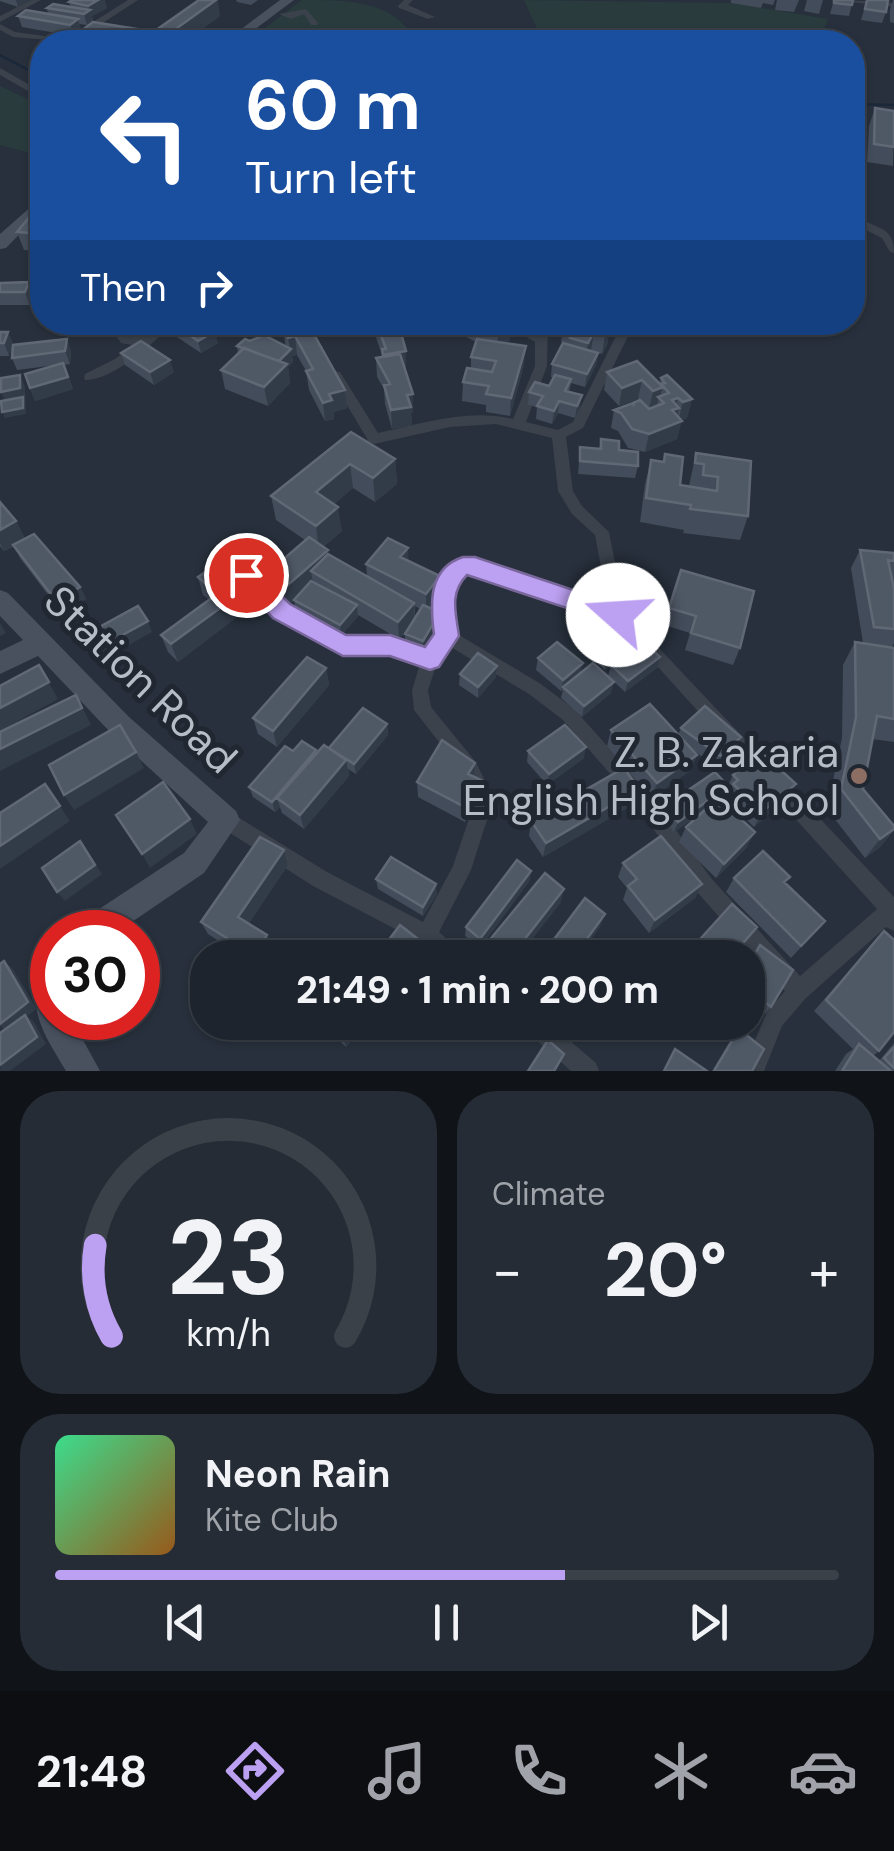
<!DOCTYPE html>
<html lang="en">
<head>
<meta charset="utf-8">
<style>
  :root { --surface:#1d242d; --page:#252c35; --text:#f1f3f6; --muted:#a0a4aa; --line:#3b4149; --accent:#bca0f2 }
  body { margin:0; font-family:"DM Sans",sans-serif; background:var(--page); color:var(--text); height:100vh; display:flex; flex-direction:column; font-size:38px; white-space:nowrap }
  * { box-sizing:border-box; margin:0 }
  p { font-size:32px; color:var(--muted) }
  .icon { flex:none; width:55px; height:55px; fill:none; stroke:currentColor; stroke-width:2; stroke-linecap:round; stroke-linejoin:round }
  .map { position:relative; height:1071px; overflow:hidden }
  .sheet { display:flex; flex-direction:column; gap:20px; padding:20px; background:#101419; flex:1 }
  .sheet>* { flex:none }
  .banner { position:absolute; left:30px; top:30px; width:835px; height:305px; border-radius:40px; box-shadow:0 2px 8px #0004,0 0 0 2px var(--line); background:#1a4fa0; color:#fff; overflow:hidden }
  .speed { position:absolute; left:30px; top:910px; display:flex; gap:20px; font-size:50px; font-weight:700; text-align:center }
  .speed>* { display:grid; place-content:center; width:130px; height:130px; border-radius:50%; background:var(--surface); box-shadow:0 2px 8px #0004,0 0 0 2px var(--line); line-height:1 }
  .speed .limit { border:15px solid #d22; background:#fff; color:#111 }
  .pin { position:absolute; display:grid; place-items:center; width:85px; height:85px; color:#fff; margin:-42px; border:5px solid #fff; border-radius:50%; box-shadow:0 2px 10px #0007 }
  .me { position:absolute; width:110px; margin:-55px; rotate:289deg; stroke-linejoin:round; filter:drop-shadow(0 0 8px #0008) }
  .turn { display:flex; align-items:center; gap:35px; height:210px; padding:0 50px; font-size:45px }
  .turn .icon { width:130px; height:130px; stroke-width:2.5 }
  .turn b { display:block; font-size:70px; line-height:85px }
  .then { display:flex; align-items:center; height:95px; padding:0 50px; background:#0003; gap:20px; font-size:38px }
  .big { font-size:75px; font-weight:800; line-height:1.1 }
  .sheet .card { flex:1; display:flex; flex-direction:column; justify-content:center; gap:15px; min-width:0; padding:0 35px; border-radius:40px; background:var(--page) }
  .sheet .dial { align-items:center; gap:0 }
  .dial svg { height:260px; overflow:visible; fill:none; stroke:var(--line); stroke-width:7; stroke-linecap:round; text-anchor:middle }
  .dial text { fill:var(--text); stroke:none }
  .song { display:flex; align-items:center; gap:30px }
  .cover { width:120px; height:120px; border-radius:15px; background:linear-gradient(135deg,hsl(150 70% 55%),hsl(30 70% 35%)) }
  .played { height:10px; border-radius:5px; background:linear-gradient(90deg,var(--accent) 65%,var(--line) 65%) }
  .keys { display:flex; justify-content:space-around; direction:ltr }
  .heat { display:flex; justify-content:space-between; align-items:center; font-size:55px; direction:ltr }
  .sheet .tiles { flex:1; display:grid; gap:20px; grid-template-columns:1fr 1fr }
  .card:last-child { grid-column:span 2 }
  .trip { position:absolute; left:190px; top:940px; width:575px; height:100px; border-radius:40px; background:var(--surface); box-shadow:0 2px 8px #0004,0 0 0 2px var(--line); font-weight:800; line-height:100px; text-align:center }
  .tabs { display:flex; height:160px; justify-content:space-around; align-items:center; background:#0c0e12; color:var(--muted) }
  .tabs .icon { width:70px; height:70px }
  .tabs .active { color:var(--accent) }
  .tabs b { font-size:45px; color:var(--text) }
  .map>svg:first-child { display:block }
  .green { fill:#293b3d }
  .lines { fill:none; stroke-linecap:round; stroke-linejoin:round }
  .stream { stroke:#1b2839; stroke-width:2.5 }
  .street { fill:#3b424c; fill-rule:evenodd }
  .secondary { fill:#49515f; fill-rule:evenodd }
  .wall { fill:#434c5a; fill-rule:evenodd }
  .shaded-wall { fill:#323c49 }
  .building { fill:#4f5966; stroke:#606875; stroke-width:2.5 }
  .route { fill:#bca0f2; stroke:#7a689d; stroke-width:2.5 }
  .education-dot { fill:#8d6e63; stroke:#202731; stroke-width:4 }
  .labels { text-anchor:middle; stroke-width:10; stroke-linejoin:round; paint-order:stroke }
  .near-street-label { font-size:42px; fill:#b7bdc7; stroke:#202731 }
  .near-poi-label { font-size:42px; fill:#b7bdc7; stroke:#202731; text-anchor:end }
</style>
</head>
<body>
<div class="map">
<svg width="894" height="1071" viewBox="0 0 894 1071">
  <rect width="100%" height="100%" fill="#27303c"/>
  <path class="green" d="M302,0C348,0 388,0 413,35L408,42H246Z
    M524,0L731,3L828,19L819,42H543Z
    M0,86L42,106V156L0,145Z"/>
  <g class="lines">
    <path class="stream" d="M0,55L42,77
      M852,104L894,105"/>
    <path class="street" d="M31,0H41L0,22V16Z
      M128,0H138L75,41L76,42L13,37L0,30V24L15,32L66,39Z
      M404,0H413L408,5L435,17L428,19L399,8L398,6Z
      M847,0L894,3V7L851,2Z
      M306,9L318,23L317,25H311L304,14L291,19L279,14Z
      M0,68L42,92V99L0,75Z
      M852,197L857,200L863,220C882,230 894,229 894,253L890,252L882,238L854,224Z
      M106,322H119L129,336L147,333L160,322H174C155,342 113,381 85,380L84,377L85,374L115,359L133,345L121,343Z
      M500,322H517L536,332V322H548L547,366L526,422L558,430L573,422L623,322H635L583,428L566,437L573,491L582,506L609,532L625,612L894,897V931L886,927L806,998L782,1026L764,1071H742L767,1012L785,991L697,892L634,801L563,720L529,694L449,646L437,663L428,690L431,707L475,761L494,798L471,870L439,932L461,951L464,958H438L420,942L313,886L219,826L217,820L219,814L226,811L233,814L327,872L423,922L453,866L476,798L463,773L414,710L412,690L420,664L390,653L337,651L276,616L240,579L237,575L240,571H250L288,606L345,639H390L426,652L439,635C433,599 432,566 475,560L608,605L595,535L572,514L558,491L552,438L496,424L450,427L374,444L369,442L329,375L335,371L340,372L378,433C421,424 469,408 513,419L535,366V342ZM475,572L604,616L610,614L877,909L800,976L711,878L646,789L575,710L541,684L454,632C451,610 445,576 475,572Z
      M521,1022H548L596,1063L599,1071H571L524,1029Z"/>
    <path class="secondary" d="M280,0H294L238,42H224Z
      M42,197V211L6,248L0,249V234Z
      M0,590L8,593L129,717L236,811L240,820L204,873L117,932H77L81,921L184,853L208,822L111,733L38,656L0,674V651L23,640L0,616Z
      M52,966V1018H71L100,1071H66C47,1039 25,1009 41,971Z"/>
  </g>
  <path class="wall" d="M0,0H33L18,7L0,1Z
    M236,0H258L251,5L237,2Z
    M731,0H775L773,5L763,3L761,8L731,3Z
    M777,0H799L794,12L775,10Z
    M807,0H823L819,14L804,11Z
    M834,0H853L849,16L830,14Z
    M867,0L886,12L882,23L861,20Z
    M893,0H894V23L890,22V10Z
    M69,2L107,8L92,16L93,21L87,25L79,24L81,30L73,36L22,27L18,16L48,14L47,8L71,7Z
    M220,16L184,42H154L152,33Z
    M85,28L150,31L153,42H109L88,39Z
    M875,108L894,111L893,166L867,162L869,126Z
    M42,215V252L24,250L17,232Z
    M29,282L34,295L30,305H0V283Z
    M120,322H145L143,323L146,331L129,338L123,331Z
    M291,322L345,390L347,408L334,412V419L325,421L309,390L306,371L297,355L292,356L293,362L288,367L290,383L268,406L225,389L221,370L238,354L237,346L250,341L286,347L282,325Z
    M327,322H361L350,332Z
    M371,322H398L406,351L405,370L413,412L411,413L412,425L392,429L385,404L384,389L377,377L376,358L382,357V355Z
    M437,322H511L510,340L506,343L524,365L510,416L486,412V405L462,401L463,382L471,369V357L476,342Z
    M564,322H617L614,328L610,327L607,345L602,354L591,351L598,353L596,365L585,387L571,383L569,392L580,408L575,418L558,413L552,424L536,419L537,407L528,405L529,392L549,386L553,378L551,377L552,364L569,344L561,342Z
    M174,324L218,343L201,353L177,337Z
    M0,332L14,345L67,339L71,352L70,364L64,365L73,389L35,401L30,388L56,365L17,370L12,358L13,346L9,356H0Z
    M121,353L174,372L154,385L125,365Z
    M607,372L659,384L661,378L692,399L687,418L681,420L677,439L645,452L628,448L618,431L611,428L614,410L640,400L638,399L619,406L604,390Z
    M351,432L395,459L397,484L375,502L353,488L334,504L342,531L323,547L328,554L367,576L366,564L409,561L440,576V594L429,608L440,624L423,653L405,645V634L408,629L399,639L358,615L341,636L296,611L294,600L285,609L266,596L262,578L305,540L276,520L271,496ZM415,606L420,609L415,617Z
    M601,439L619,450L638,466L635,478L578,474L580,447L599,449Z
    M696,453L751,461L748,516L740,540L683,533L684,530L640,522L645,484L651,460L680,485L689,486Z
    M0,502L16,521L25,539L80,587L86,599L62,613L20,558L14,546L4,551L0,546Z
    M860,550L894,553V643L892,647L894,648V742L872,739L863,789L894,830L880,847L865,858L827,809L842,738L843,665L855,642L863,643L851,568Z
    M681,570L740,648L733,665L685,650L690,633L664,625Z
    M198,577L245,590L250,607L178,662L168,652L161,635L209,600L203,595Z
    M573,616L617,630L640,634L637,646L660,657L657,668L625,692L608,676L611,665L605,670L593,658L595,648L571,628Z
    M538,658L581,673L611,693L582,717L561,698L563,690L561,691L536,670Z
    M497,666L496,677L478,698L459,685L460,674Z
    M326,668L329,685L277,747L258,734L253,718Z
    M387,724L388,735L356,774L348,769L349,776L304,829L282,813L280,807L275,812L253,797L249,787L293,751L317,753Z
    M681,728L741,737L736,747L715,766L690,748L697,755L690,771L651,798L607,746L611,730L678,735Z
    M528,751L584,758L547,785L527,762Z
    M733,775L786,799L754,827L726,799L728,794L726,791L723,796L719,799L747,847L716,878L679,842L686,827L705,810L674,832L661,816L665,806L728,786Z
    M474,777L480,796L465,822L418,797L417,782Z
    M639,789L634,804L543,857L529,836L531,821Z
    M284,850L288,865L249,923L267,935L272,947L266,958H245L208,934L201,922Z
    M623,863L702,884L695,898L649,933L623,900L627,888L618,877Z
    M790,877L785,883L825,921L791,958L726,892L734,878Z
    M376,879L437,894L423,916L378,889Z
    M530,880L480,948L465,936L466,927Z
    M561,902L517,958H490L487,955L488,942Z
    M884,931L879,1051L873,1056L879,1061L894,1043V1071H835L846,1054L853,1049L814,1011Z
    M760,945L771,1007L765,1014L748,1001V964Z
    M326,1022H365L346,1047L329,1031Z
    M739,1029L752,1071H712L733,1036Z"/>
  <path class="shaded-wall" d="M16,0H33L18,7Z
    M98,0H105L107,8L92,16L93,21L87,25L84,14L89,11L88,6Z
    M218,0L220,16L184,42H167L166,36Z
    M78,19L81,30L73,36L70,25Z
    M150,31L153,42H144L143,37Z
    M29,282L34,295L30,305L25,292Z
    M95,322L96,330L59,336L54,323Z
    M125,322H145L143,323L146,331L129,338Z
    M350,322H361L350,332Z
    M510,322H511L510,340L497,351L498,333Z
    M594,322H601L594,332L591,351L585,361L588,343Z
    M610,326L607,345L602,354L605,335Z
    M215,331L218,343L201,353L198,341Z
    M8,332L14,345L9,356L4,343Z
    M295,336L297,355L292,356L293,362L288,367L290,383L268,406L264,387L278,362L290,350L288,338Z
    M67,339L71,352L70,364L65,351Z
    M526,346L524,365L510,416L511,398Z
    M406,351V370L384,373L383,355Z
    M598,353L596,365L585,387L587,374Z
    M170,360L174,372L154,385L150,372Z
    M20,375L25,387L26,414L5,418L2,412L7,405L1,392Z
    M68,377L73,389L35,401L30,388Z
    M642,380L638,399L619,406L622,388Z
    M663,387L656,407L649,410L653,391Z
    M345,390L347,408L334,412V419L325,421L323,403L329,394Z
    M413,394V412L411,413L412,425L392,429L391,410L407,395Z
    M582,395L580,408L575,418L577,406Z
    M678,398L675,409L679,408L676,423L682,421L677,439L645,452L649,434L672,400Z
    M692,399L687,418L678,421L683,402Z
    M559,401L558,413L552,424L554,411Z
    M395,459L397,484L375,502L373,478Z
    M350,464L353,488L319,516L316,492Z
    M338,507L342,531L319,550L316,526Z
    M16,521L25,539L4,551L0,543V530Z
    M408,548L409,566L400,557Z
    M328,550L330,568L311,571L313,584L285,609L281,591Z
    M440,576V594L426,612V594Z
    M80,587L86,599L62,613L56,601Z
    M245,590L250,607L178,662L171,644Z
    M414,603L415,620L399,639L398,622Z
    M357,605L358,617L341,636L340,625Z
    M440,612V624L423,653V641Z
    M620,619L617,630L596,648L598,637Z
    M148,621L152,632L99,662L93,651Z
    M0,623L6,633L0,636Z
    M640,634L637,646L605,670L608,658Z
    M660,657L657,668L625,692L628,681Z
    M583,663L580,674L563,687L561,691L563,680Z
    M39,665L58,699L0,731V708Z
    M497,666L496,677L478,698V687Z
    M326,668L329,685L277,747L273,731Z
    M614,682L611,693L582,717L584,706Z
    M76,695L91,725L0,771V749Z
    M387,724L388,735L356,774L354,764Z
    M741,737L736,747L715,766L720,756Z
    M586,747L584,758L547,785L549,774Z
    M316,750L319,761L277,798L280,807L275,812L272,802Z
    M136,752L144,768L74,810L64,795Z
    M697,755L690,771L651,798L657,783Z
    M346,760L349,776L304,829L300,815Z
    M475,763L474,778L468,774Z
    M481,780L480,796L465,822V807Z
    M45,784L70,821L0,869V846Z
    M796,784L786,799L754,827L762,812Z
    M728,786L723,796L674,832L678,822Z
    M639,789L634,804L543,857L546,843Z
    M190,819L197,834L150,868L142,854Z
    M894,829L880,847L865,858L880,839Z
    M755,832L747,847L716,878L724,864Z
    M80,841L102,874L65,901L57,892Z
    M284,850L288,865L244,930L238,917Z
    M531,871L530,880L480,948V939Z
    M436,884L437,894L423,916V907Z
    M702,884L695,898L649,933L655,920Z
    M564,889L561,902L517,958H510Z
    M605,914L600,927L578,958H573Z
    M267,935L272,947L266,958H255L254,955Z
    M418,939L419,951L414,958H404Z
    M4,961L13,969L37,1009L27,1016L34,1022L46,1044L10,1071H0L8,1032L0,1026Z
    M354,1022H365L346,1047L343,1037Z"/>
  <path class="building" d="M72,0H98L88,6L69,2Z
    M199,0H216L166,36L152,33Z
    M834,0H853L852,5L834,3Z
    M867,0H888L886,12L865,9Z
    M53,4L90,10L84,14L47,8Z
    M26,10L78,19L70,25L18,16Z
    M93,22L150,31L143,37L85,28Z
    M403,35L424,37L422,42H400Z
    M430,36L462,38L460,42H427Z
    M82,39L100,42H77Z
    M477,40L502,42H476Z
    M875,108L894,111V147L874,144Z
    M32,214L42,215V234L17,232Z
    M29,282L25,292H0V283Z
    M177,322H203L215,331L198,341L174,324Z
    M291,322H307L345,390L329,394L332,400L323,403L306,371L313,369L295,336L288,338L282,325Z
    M376,322H398L406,351L383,355L382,349H386Z
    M476,322H510L498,333Z
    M564,322H594L610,326L605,335L594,332L588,343L570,338L576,327Z
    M0,332H8L4,343H0Z
    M264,335L291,349L279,361L237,346L245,339L250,341Z
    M67,339L65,351L12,358L13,345Z
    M477,339L526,346L511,398L486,394L489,386L463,382L467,368L492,372L496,361L471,357Z
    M141,341L170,360L150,372L121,353Z
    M563,343L598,353L587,374L552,364Z
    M244,348L287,364L264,387L221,370Z
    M400,354L413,394L407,395L411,407L391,410L384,385L390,384L376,358Z
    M637,361L663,387L653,391L642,380L622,388L607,372Z
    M63,363L68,377L30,388L25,374Z
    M20,375V388L1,392V378Z
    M555,375L571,379L565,391L582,395L577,406L559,401L554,411L537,406L543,396L529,392L535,382L549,386Z
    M667,375L692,399L683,402L678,398L672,400L679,408L672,410L682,421L649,434L632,429L621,413L614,410L633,403L634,406L633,403L640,400L649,409L664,403L658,397L669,393L661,384L665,383L661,378Z
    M23,397V408L2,412L1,401Z
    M351,432L395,459L373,478L350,464L316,492L338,507L316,526L271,496Z
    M601,439L619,441V450L638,452V466L580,461V447L601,449Z
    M696,453L751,461L748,516L690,509L691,505L646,498L651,460L664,462L665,454L683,457L680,485L717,491L718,477L703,475L704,464L695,463Z
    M0,502L16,521L0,530Z
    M34,534L80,587L56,601L13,545Z
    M309,537L328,550L281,591L262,578Z
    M388,538L408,548L400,557L440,576L426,594L366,564Z
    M860,550L894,553V561L888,560L894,589V629L874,627Z
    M328,554L414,603L398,622L311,571Z
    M216,564L245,590L171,644L161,635L217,594L198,577Z
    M681,570L754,591L740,648L691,633L696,616L669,608Z
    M311,581L357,605L340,625L294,600Z
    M595,598L620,619L598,637L573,616Z
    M423,605L440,612L423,641L405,634Z
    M138,606L148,621L93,651L83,636Z
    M628,623L640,634L608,658L595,646Z
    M557,642L583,663L563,680L538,658Z
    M644,642L660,657L628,681L611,665Z
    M855,642L894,648V719L877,716L863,789L894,826V829L880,839L841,789L856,717Z
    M478,653L497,666L478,687L460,674Z
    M307,657L326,668L273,731L253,718Z
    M593,663L614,682L584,706L563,687Z
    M39,665L49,682L0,708V686Z
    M76,695L82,708L0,749V732Z
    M650,704L697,755L657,783L611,730Z
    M705,706L741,737L720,756L681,728Z
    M363,708L387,724L354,764L329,748Z
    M120,725L136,752L64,795L49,765Z
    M565,725L586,747L549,774L528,751Z
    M442,740L475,763L468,774L481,780L465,807L417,782Z
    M302,741L316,750L272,802L249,787L285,746L293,751Z
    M324,745L346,760L300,815L277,798Z
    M761,752L796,784L762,812L733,784L738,780L733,775Z
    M624,768L639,789L546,843L531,821Z
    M715,772L728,786L678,822L665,806Z
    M163,782L190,819L142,854L116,815Z
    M45,784L60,806L0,846V813Z
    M718,798L755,832L724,864L686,827Z
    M661,836L702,884L655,920L628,886L637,879L623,863Z
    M260,837L284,850L238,917L267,935L254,955L201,922Z
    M80,841L95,865L57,892L42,868Z
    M763,851L790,877L784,882L825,921L801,946L734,878Z
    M391,857L436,884L423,907L376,879Z
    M517,860L531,871L480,939L466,927Z
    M545,873L564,889L510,958H505L488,942Z
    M585,898L605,914L573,958H540Z
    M732,904L757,927L730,958H683Z
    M400,925L418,939L404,958H375Z
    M884,931L894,940V1032L879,1051L826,1000Z
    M760,945L793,970L771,1007L748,989V966Z
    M425,951L433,958H420Z
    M4,961L28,1002L0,1024V964Z
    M25,1015L37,1037L0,1065V1033Z
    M327,1022H354L343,1037Z
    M739,1029L764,1049L752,1071H714Z
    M548,1040L564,1054L554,1071H528Z
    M859,1044L891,1071H842Z
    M894,1047V1068L884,1058Z
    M675,1049L707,1071H664Z"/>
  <path class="route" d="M463,557H475L627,608L630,615L627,622L618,625L467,575C449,593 456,613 459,636L439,667L430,670L390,656H343L273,618L234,575L237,569H254L290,604L346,635H390L425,647L434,634C430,604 428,568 463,557Z"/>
  <circle class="education-dot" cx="859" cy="776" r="10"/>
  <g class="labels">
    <g class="near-street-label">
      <text transform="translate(141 679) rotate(44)" y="15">Station Road</text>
    </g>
    <g class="near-poi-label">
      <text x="839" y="767">Z. B. Zakaria<tspan x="839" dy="48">English High School</tspan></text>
    </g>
  </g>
</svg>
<div class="speed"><div class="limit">30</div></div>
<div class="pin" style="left:246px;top:575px;background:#d93025"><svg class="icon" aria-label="arrive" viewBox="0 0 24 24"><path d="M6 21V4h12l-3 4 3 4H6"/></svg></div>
<svg class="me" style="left:618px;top:615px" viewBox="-20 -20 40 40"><circle r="19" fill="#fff"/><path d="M0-13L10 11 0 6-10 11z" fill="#bca0f2"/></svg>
<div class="trip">21:49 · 1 min · 200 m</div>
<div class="banner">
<div class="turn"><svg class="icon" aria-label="left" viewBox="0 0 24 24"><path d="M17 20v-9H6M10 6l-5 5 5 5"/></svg><div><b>60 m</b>Turn left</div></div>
<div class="then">Then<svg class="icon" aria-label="right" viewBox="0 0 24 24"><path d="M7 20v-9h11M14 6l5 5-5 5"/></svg></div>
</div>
</div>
<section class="sheet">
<div class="tiles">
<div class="card dial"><svg viewBox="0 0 100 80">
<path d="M14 69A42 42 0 1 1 86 69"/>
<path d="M14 69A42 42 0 0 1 9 41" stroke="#bca0f2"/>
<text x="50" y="56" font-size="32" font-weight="700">23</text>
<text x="50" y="72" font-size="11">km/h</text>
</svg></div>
<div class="card"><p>Climate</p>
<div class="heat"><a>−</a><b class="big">20°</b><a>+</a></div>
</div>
<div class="card">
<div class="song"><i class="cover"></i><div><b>Neon Rain</b><p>Kite Club</p></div></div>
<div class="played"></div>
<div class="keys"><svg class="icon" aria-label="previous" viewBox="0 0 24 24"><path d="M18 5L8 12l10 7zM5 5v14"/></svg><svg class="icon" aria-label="pause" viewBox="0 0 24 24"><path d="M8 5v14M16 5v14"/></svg><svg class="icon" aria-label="next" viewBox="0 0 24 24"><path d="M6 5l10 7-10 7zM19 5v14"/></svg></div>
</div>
</div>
</section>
<nav class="tabs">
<b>21:48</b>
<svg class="icon active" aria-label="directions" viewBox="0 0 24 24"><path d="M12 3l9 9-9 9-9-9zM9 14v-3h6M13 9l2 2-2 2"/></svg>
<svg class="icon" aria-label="music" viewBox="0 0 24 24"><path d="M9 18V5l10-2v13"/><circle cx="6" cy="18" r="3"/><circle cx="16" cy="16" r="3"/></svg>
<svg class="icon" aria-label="phone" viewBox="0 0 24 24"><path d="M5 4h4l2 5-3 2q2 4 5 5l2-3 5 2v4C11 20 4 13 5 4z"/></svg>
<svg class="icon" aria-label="climate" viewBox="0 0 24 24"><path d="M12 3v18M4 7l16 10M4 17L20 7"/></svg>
<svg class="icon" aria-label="car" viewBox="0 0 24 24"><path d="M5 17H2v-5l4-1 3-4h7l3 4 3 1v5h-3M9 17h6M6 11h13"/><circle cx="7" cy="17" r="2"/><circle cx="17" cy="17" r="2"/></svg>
</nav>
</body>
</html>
